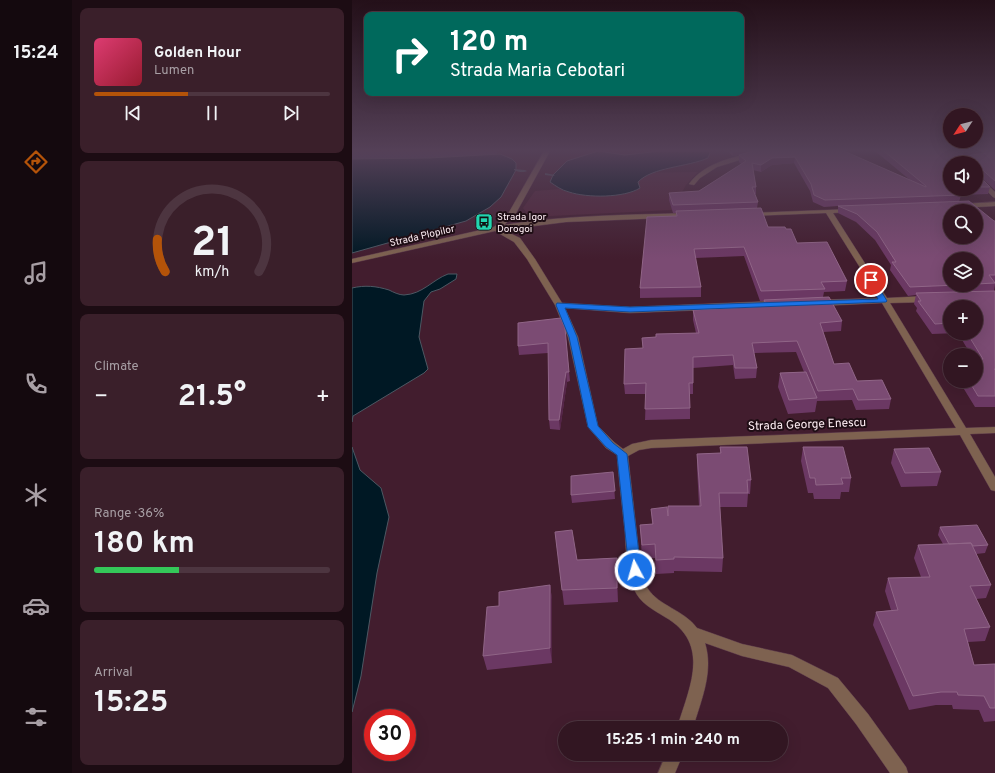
<!DOCTYPE html>
<html lang="en">
<head>
<meta charset="utf-8">
<style>
  :root { --surface:#321622; --page:#3a1f2a; --text:#f1f3f6; --muted:#a89fa5; --line:#4d3540; --accent:#b45309 }
  body { margin:0; font-family:Overpass,sans-serif; background:var(--page); color:var(--text); height:100vh; display:flex; flex-direction:column; font-size:15px; white-space:nowrap }
  * { box-sizing:border-box; margin:0 }
  p { font-size:13px; color:var(--muted) }
  .icon { flex:none; width:22px; height:22px; fill:none; stroke:currentColor; stroke-width:2; stroke-linecap:round; stroke-linejoin:round }
  .map { position:relative; flex:1; overflow:hidden }
  .sheet { display:flex; flex-direction:column; gap:8px; padding:8px; background:#1c0c13; width:280px }
  .sheet>* { flex:none }
  .top-card { position:absolute; left:12px; top:12px; width:380px; height:84px; border-radius:8px; box-shadow:0 4px 16px #0002,0 0 0 1px var(--line); background:#00695c; color:#fff; overflow:hidden }
  .needle { width:26px; rotate:234deg }
  .controls { position:absolute; left:591px; top:108px; display:grid; gap:8px }
  .controls a { display:grid; place-items:center; width:40px; height:40px; border-radius:50%; background:var(--surface); box-shadow:0 4px 16px #0002,0 0 0 1px var(--line); font-size:20px }
  .speed { position:absolute; left:12px; top:709px; display:flex; gap:8px; font-size:20px; font-weight:700; text-align:center }
  .speed>* { display:grid; place-content:center; width:52px; height:52px; border-radius:50%; background:var(--surface); box-shadow:0 4px 16px #0002,0 0 0 1px var(--line); line-height:1 }
  .speed .limit { border:6px solid #d22; background:#fff; color:#111 }
  .pin { position:absolute; display:grid; place-items:center; width:34px; height:34px; color:#fff; margin:-17px; border:2px solid #fff; border-radius:50%; box-shadow:0 1px 4px #0007 }
  .me { position:absolute; width:44px; margin:-22px; rotate:354deg; stroke-linejoin:round; filter:drop-shadow(0 0 3px #0008) }
  .turn { display:flex; align-items:center; gap:14px; height:84px; padding:0 20px; font-size:18px }
  .turn .icon { width:52px; height:52px; stroke-width:2.5 }
  .turn b { display:block; font-size:28px; line-height:34px }
  .big { font-size:30px; font-weight:700; line-height:1.1 }
  .sheet .card { flex:1; display:flex; flex-direction:column; justify-content:center; gap:6px; min-width:0; padding:0 14px; border-radius:8px; background:var(--page) }
  .sheet .dial { align-items:center; gap:0 }
  .dial svg { height:104px; overflow:visible; fill:none; stroke:var(--line); stroke-width:7; stroke-linecap:round; text-anchor:middle }
  .dial text { fill:var(--text); stroke:none }
  .song { display:flex; align-items:center; gap:12px }
  .cover { width:48px; height:48px; border-radius:6px; background:linear-gradient(135deg,hsl(340 70% 55%),hsl(350 70% 35%)) }
  .played { height:4px; border-radius:2px; background:linear-gradient(90deg,var(--accent) 40%,var(--line) 40%) }
  .keys { display:flex; justify-content:space-around; direction:ltr }
  .heat { display:flex; justify-content:space-between; align-items:center; font-size:22px; direction:ltr }
  .charge { height:6px; border-radius:3px; background:linear-gradient(90deg,#34c759 36%,var(--line) 0) }
  .trip { position:absolute; left:206px; top:721px; width:230px; height:40px; border-radius:20px; background:var(--surface); box-shadow:0 4px 16px #0002,0 0 0 1px var(--line); font-weight:700; line-height:40px; text-align:center }
  main { display:flex; flex:1; min-height:0 }
  .tab-bar { display:flex; flex-direction:column; width:72px; justify-content:space-around; align-items:center; background:#14090e; color:var(--muted) }
  .tab-bar .icon { width:28px; height:28px }
  .tab-bar .selected { color:var(--accent) }
  .tab-bar b { font-size:18px; color:var(--text) }
  .map>svg:first-child { display:block }
  .built { fill:#502438 }
  .green { fill:#463e65 }
  .water { fill:#001824; stroke:#4c5863 }
  .lines { fill:none; stroke-linecap:round; stroke-linejoin:round }
  .stream { fill:#4c5863; fill-rule:evenodd }
  .minor-casing { stroke:#5c3a4a; stroke-width:1 }
  .minor { fill:#7e6250; fill-rule:evenodd }
  .wall { fill:#6b3863; fill-rule:evenodd }
  .shaded-wall { fill:#542547 }
  .building { fill:#7b4b73; stroke:#906587; fill-rule:evenodd }
  .route { fill:#1a73e8; stroke:#114b97 }
  .labels { text-anchor:middle; stroke-width:4; stroke-linejoin:round; paint-order:stroke }
  .far-poi-label { font-size:10px; fill:#ffeff5; stroke:#1f0e15; text-anchor:start }
  .far-street-label { font-size:10px; fill:#ffeff5; stroke:#1f0e15 }
  .street-label { font-size:12px; fill:#ffeff5; stroke:#1f0e15 }
</style>
</head>
<body>
<main>
<nav class="tab-bar">
<b>15:24</b>
<svg class="icon selected" aria-label="directions" viewBox="0 0 24 24"><path d="M12 3l9 9-9 9-9-9zM9 14v-3h6M13 9l2 2-2 2"/></svg>
<svg class="icon" aria-label="music" viewBox="0 0 24 24"><path d="M9 18V5l10-2v13"/><circle cx="6" cy="18" r="3"/><circle cx="16" cy="16" r="3"/></svg>
<svg class="icon" aria-label="phone" viewBox="0 0 24 24"><path d="M5 4h4l2 5-3 2q2 4 5 5l2-3 5 2v4C11 20 4 13 5 4z"/></svg>
<svg class="icon" aria-label="climate" viewBox="0 0 24 24"><path d="M12 3v18M4 7l16 10M4 17L20 7"/></svg>
<svg class="icon" aria-label="car" viewBox="0 0 24 24"><path d="M5 17H2v-5l4-1 3-4h7l3 4 3 1v5h-3M9 17h6M6 11h13"/><circle cx="7" cy="17" r="2"/><circle cx="17" cy="17" r="2"/></svg>
<svg class="icon" aria-label="filters" viewBox="0 0 24 24"><path d="M4 7h16M4 17h16"/><circle cx="9" cy="7" r="2"/><circle cx="15" cy="17" r="2"/></svg>
</nav>
<section class="sheet">
<div class="card">
<div class="song"><i class="cover"></i><div><b>Golden Hour</b><p>Lumen</p></div></div>
<div class="played"></div>
<div class="keys"><svg class="icon" aria-label="previous" viewBox="0 0 24 24"><path d="M18 5L8 12l10 7zM5 5v14"/></svg><svg class="icon" aria-label="pause" viewBox="0 0 24 24"><path d="M8 5v14M16 5v14"/></svg><svg class="icon" aria-label="next" viewBox="0 0 24 24"><path d="M6 5l10 7-10 7zM19 5v14"/></svg></div>
</div>
<div class="card dial"><svg viewBox="0 0 100 80">
<path d="M14 69A42 42 0 1 1 86 69"/>
<path d="M14 69A42 42 0 0 1 8 44" stroke="#b45309"/>
<text x="50" y="56" font-size="32" font-weight="700">21</text>
<text x="50" y="72" font-size="11">km/h</text>
</svg></div>
<div class="card"><p>Climate</p>
<div class="heat"><a>−</a><b class="big">21.5°</b><a>+</a></div>
</div>
<div class="card"><p>Range · 36%</p><b class="big">180 km</b><div class="charge"></div></div>
<div class="card"><p>Arrival</p><b class="big">15:25</b></div>
</section>
<div class="map">
<svg width="643" height="773" viewBox="0 0 643 773">
  <rect width="100%" height="100%" fill="#421d2e"/>
  <path class="built" d="M346,172L334,185L320,210L178,217L171,208L183,191L221,188L272,173Z"/>
  <path class="green" d="M0,151H134L147,152L141,155L106,157L10,160L0,159Z"/>
  <path class="water" d="M246,151L273,155L308,151H357L358,153L356,158C336,167 300,167 286,182L288,188C272,198 235,198 217,192C209,190 204,186 198,182L201,175L215,161Z
    M148,154L160,159L164,163V170L149,197L138,207L114,221L0,253V159L77,158Z
    M96,274H105L104,279L88,289L79,292L72,301L67,337L76,369L72,373L1,416L0,422V288C13,285 24,286 37,290C41,292 47,295 52,295C71,294 80,280 96,274Z
    M0,447L8,470L29,488L37,517L25,573L9,676L0,712Z"/>
  <g class="lines">
    <path class="stream" d="M162,169L173,170L175,171C172,173 165,172 162,170Z
      M193,173L203,175L201,176L193,175Z"/>
    <defs>
      <path id="minor" d="M192,151H198L163,215L152,225C213,215 275,215 337,213L341,215L337,217L214,222L151,230L168,238L183,259L210,303L278,307L425,301L429,304L425,307L278,313L213,308L226,337L246,426L262,442L271,449L280,444L299,440L604,428L530,303L467,306L463,303L467,300L527,298L474,213L397,216L394,214L395,213L501,209L502,210L499,212L481,213L535,298L575,296L579,299L575,302L538,303L614,428L643,427V433L618,434L643,477V491L639,490L608,435L299,448L287,450L276,456L288,562C290,571 291,582 296,589C307,606 332,610 345,628L390,644L440,655L486,678L516,714L554,767L556,773H538L504,724L476,688L437,667L390,656L353,643C362,672 349,700 341,728H325C337,688 360,644 313,617C300,609 288,603 282,589C274,571 274,551 273,532C270,506 267,481 265,455L254,448L236,427L216,337L203,305L175,259L162,242L143,231L0,263V259L142,227L156,214Z
        M408,151H417L365,167L348,178L342,185L337,184C353,162 382,157 408,151Z
        M624,174L643,192V198L641,197L624,180Z
        M643,202V206L609,208L606,206L609,204Z
        M314,754H331L323,773H306Z"/>
    </defs>
    <use href="#minor" class="minor-casing"/>
    <use href="#minor" class="minor"/>
  </g>
  <path class="wall" d="M375,151H492L558,180L523,151H643V152L631,153L643,152V190L624,173L638,187L636,194L609,195L607,202L643,221V285L642,291H643V407H623L607,381H624V355H619L606,333L580,334L564,311L565,308L562,304L564,295L556,296L538,270L539,265L523,240L504,222L486,213V206L472,207L461,202L458,191L442,163L420,165L409,172L401,170L404,187V194H403L406,202L405,208L416,227L434,229L445,243L495,281L493,291L472,292L471,297L490,321L489,331L471,332L482,364L505,381L539,399L537,409L504,410L500,400L465,401L463,412L436,414L426,387L428,373L452,372L444,352L402,353L405,368L404,378L383,379L381,365L341,368V394H338V419L293,420L294,394H273L272,384L291,348L290,338L304,337L344,333L341,320V310L412,306V301H408L392,256L343,258L349,287V297L288,298V288L324,216V213H321L317,200V193L347,191L389,164L387,162V155L396,152L381,156ZM618,155L617,157H610H611ZM624,163V189H598ZM624,259V285H598ZM598,307L624,333H598Z
    M213,328L218,381L215,382L208,430L198,429L197,420L196,353L167,355L166,346Z
    M368,447L399,480L398,494H396L395,507H368L371,558L370,572L322,571V573L304,574L303,558L290,559L288,525L300,524L299,509L316,516L347,506L345,467V454L368,453Z
    M451,447L499,478L497,492H489L488,499H462L461,493H456L449,461Z
    M542,449L589,472L585,486L549,487L539,463Z
    M261,472L263,499L220,503L219,495Z
    M588,527L636,545L633,553L624,554L639,585L634,598L624,599L638,627L633,641L616,642L622,665L643,664V721L632,722L627,710L601,709L600,705H584L557,710L521,625L524,612L539,610L533,591L536,578L569,577L562,558L566,545L591,544L586,535Z
    M203,532L225,560L265,558L266,572V602L212,605Z
    M198,585L200,599V663L135,670L131,656L147,606Z"/>
  <path class="shaded-wall" d="M381,151H403L381,156Z
    M612,151H643V152L611,157L608,163L609,157Z
    M443,157L442,163L420,165L409,172V165L420,158Z
    M214,372L215,382L208,430L207,420Z
    M265,558L266,572V602L265,588Z
    M198,585L200,599V663L198,648Z"/>
  <path class="building" d="M401,151H492L574,187V186L532,151H612L609,157H617L619,155L643,152V181L626,166L624,167L625,174L638,187H624V163H598V189H602L609,195L473,200L462,195L459,184L443,157L420,158L409,165L400,163L404,187H400L406,202L321,205L317,193L347,191L394,161L387,155Z
    M617,201L642,221H643V275H637L643,283L624,284V259H598V285H606L558,287L540,262H544L525,232L505,214L486,206ZM598,211H624V237H598Z
    M409,208L416,227H433L434,229H439L445,243L475,242L495,281L469,282L473,289L409,291L392,247L342,249L349,287L288,288L295,217L325,216L324,211Z
    M643,291V369H642L643,370V396H626L617,381H624V360L631,359L615,333H624V307H598V323L583,324L566,301H569L564,293Z
    M477,297L490,321L468,323L482,364L497,363L505,381L530,380L539,399L506,400L501,389L466,391L445,341L400,343L405,368H383L381,355L341,357V383H337L338,408L293,409L294,383L272,384L273,349L291,348L290,338L304,337V334L347,333L341,310L415,306L412,300Z
    M209,318L213,328L217,372H214L207,420H197L196,343L166,346V323Z
    M454,372L465,398L437,400L428,373Z
    M368,447H395L399,480H395L396,493H367L371,558L322,557V559L304,560L303,544L290,545L288,525L301,524L299,509L315,507L316,516V506H349L345,454L369,453Z
    M451,447H491L499,478H489L491,484L464,485L463,478H458Z
    M577,448L589,472L553,473L542,449Z
    M261,472L263,491L219,495V476Z
    M625,525L636,545L621,546L619,543L597,544L588,527Z
    M220,530L225,560L265,558V588L210,590L203,532Z
    M619,543L639,585L618,586L638,627L612,629L622,665L643,664V708H638L632,696L606,695L605,692H589L561,696L524,612L546,610L536,578L578,577L566,545Z
    M198,585V648L131,656L135,607L147,606V592Z"/>
  <linearGradient id="sky" x2="0" y2="1"><stop stop-color="#241019"/><stop offset="0.58" stop-color="#544057"/><stop offset="1" stop-color="#544057" stop-opacity="0"/></linearGradient>
  <rect width="643" height="259" fill="url(#sky)"/>
  <path class="route" d="M519,278L522,279L535,301L534,302L278,312L213,308L225,337L246,426L261,443L275,454L289,570L287,573L283,574L278,573L277,570L265,455L254,447L236,427L217,337L204,305L205,303L278,307L526,299L515,280Z"/>
  <defs>
    <symbol id="bus-square" viewBox="-11 -11 22 22"><rect x="-9" y="-9" width="18" height="18" rx="4" fill="#22d5af" stroke="#1f0e15"/><path d="M-5-6H5V4H4V6H2V4H-2V6H-4V4H-5ZM-3.5-4V0h7V-4ZM-3.5 1.2v1.5H-2V1.2ZM2 1.2v1.5H3.5V1.2Z" fill="#111"/></symbol>
  </defs>
  <g fill-rule="evenodd">
    <use href="#bus-square" x="122" y="212" width="20" height="20"/>
  </g>
  <g class="labels">
    <g class="far-poi-label">
      <text x="145" y="220">Strada Igor<tspan x="145" dy="12">Dorogoi</tspan></text>
    </g>
    <g class="far-street-label">
      <text transform="translate(70 235) rotate(-13)" y="4">Strada Plopilor</text>
    </g>
    <g class="street-label">
      <text transform="translate(455 424) rotate(-2)" y="4">Strada George Enescu</text>
    </g>
  </g>
</svg>
<div class="controls">
<a><svg class="needle" viewBox="-14 -14 28 28"><path d="M0-13l5 13h-10z" fill="#e53935"/><path d="M0 13l5-13h-10z" fill="#a89fa5"/></svg></a>
<a><svg class="icon" aria-label="sound" viewBox="0 0 24 24"><path d="M4 9h4l5-4v14l-5-4H4zM17 9q2 3 0 6"/></svg></a>
<a><svg class="icon" aria-label="search" viewBox="0 0 24 24"><circle cx="10" cy="10" r="6"/><path d="M15 15l6 6"/></svg></a>
<a><svg class="icon" aria-label="layers" viewBox="0 0 24 24"><path d="M12 4l9 5-9 5-9-5zM3 14l9 5 9-5"/></svg></a>
<a>+</a>
<a>−</a>
</div>
<div class="speed"><div class="limit">30</div></div>
<div class="pin" style="left:519px;top:280px;background:#d93025"><svg class="icon" aria-label="arrive" viewBox="0 0 24 24"><path d="M6 21V4h12l-3 4 3 4H6"/></svg></div>
<svg class="me" style="left:283px;top:570px" viewBox="-20 -20 40 40"><circle r="17" fill="#1a73e8" stroke="#fff" stroke-width="3"/><path d="M0-11L8 9 0 5-8 9z" fill="#fff"/></svg>
<div class="trip">15:25 · 1 min · 240 m</div>
<div class="top-card">
<div class="turn"><svg class="icon" aria-label="right" viewBox="0 0 24 24"><path d="M7 20v-9h11M14 6l5 5-5 5"/></svg><div><b>120 m</b>Strada Maria Cebotari</div></div>
</div>
</div>
</main>
</body>
</html>
